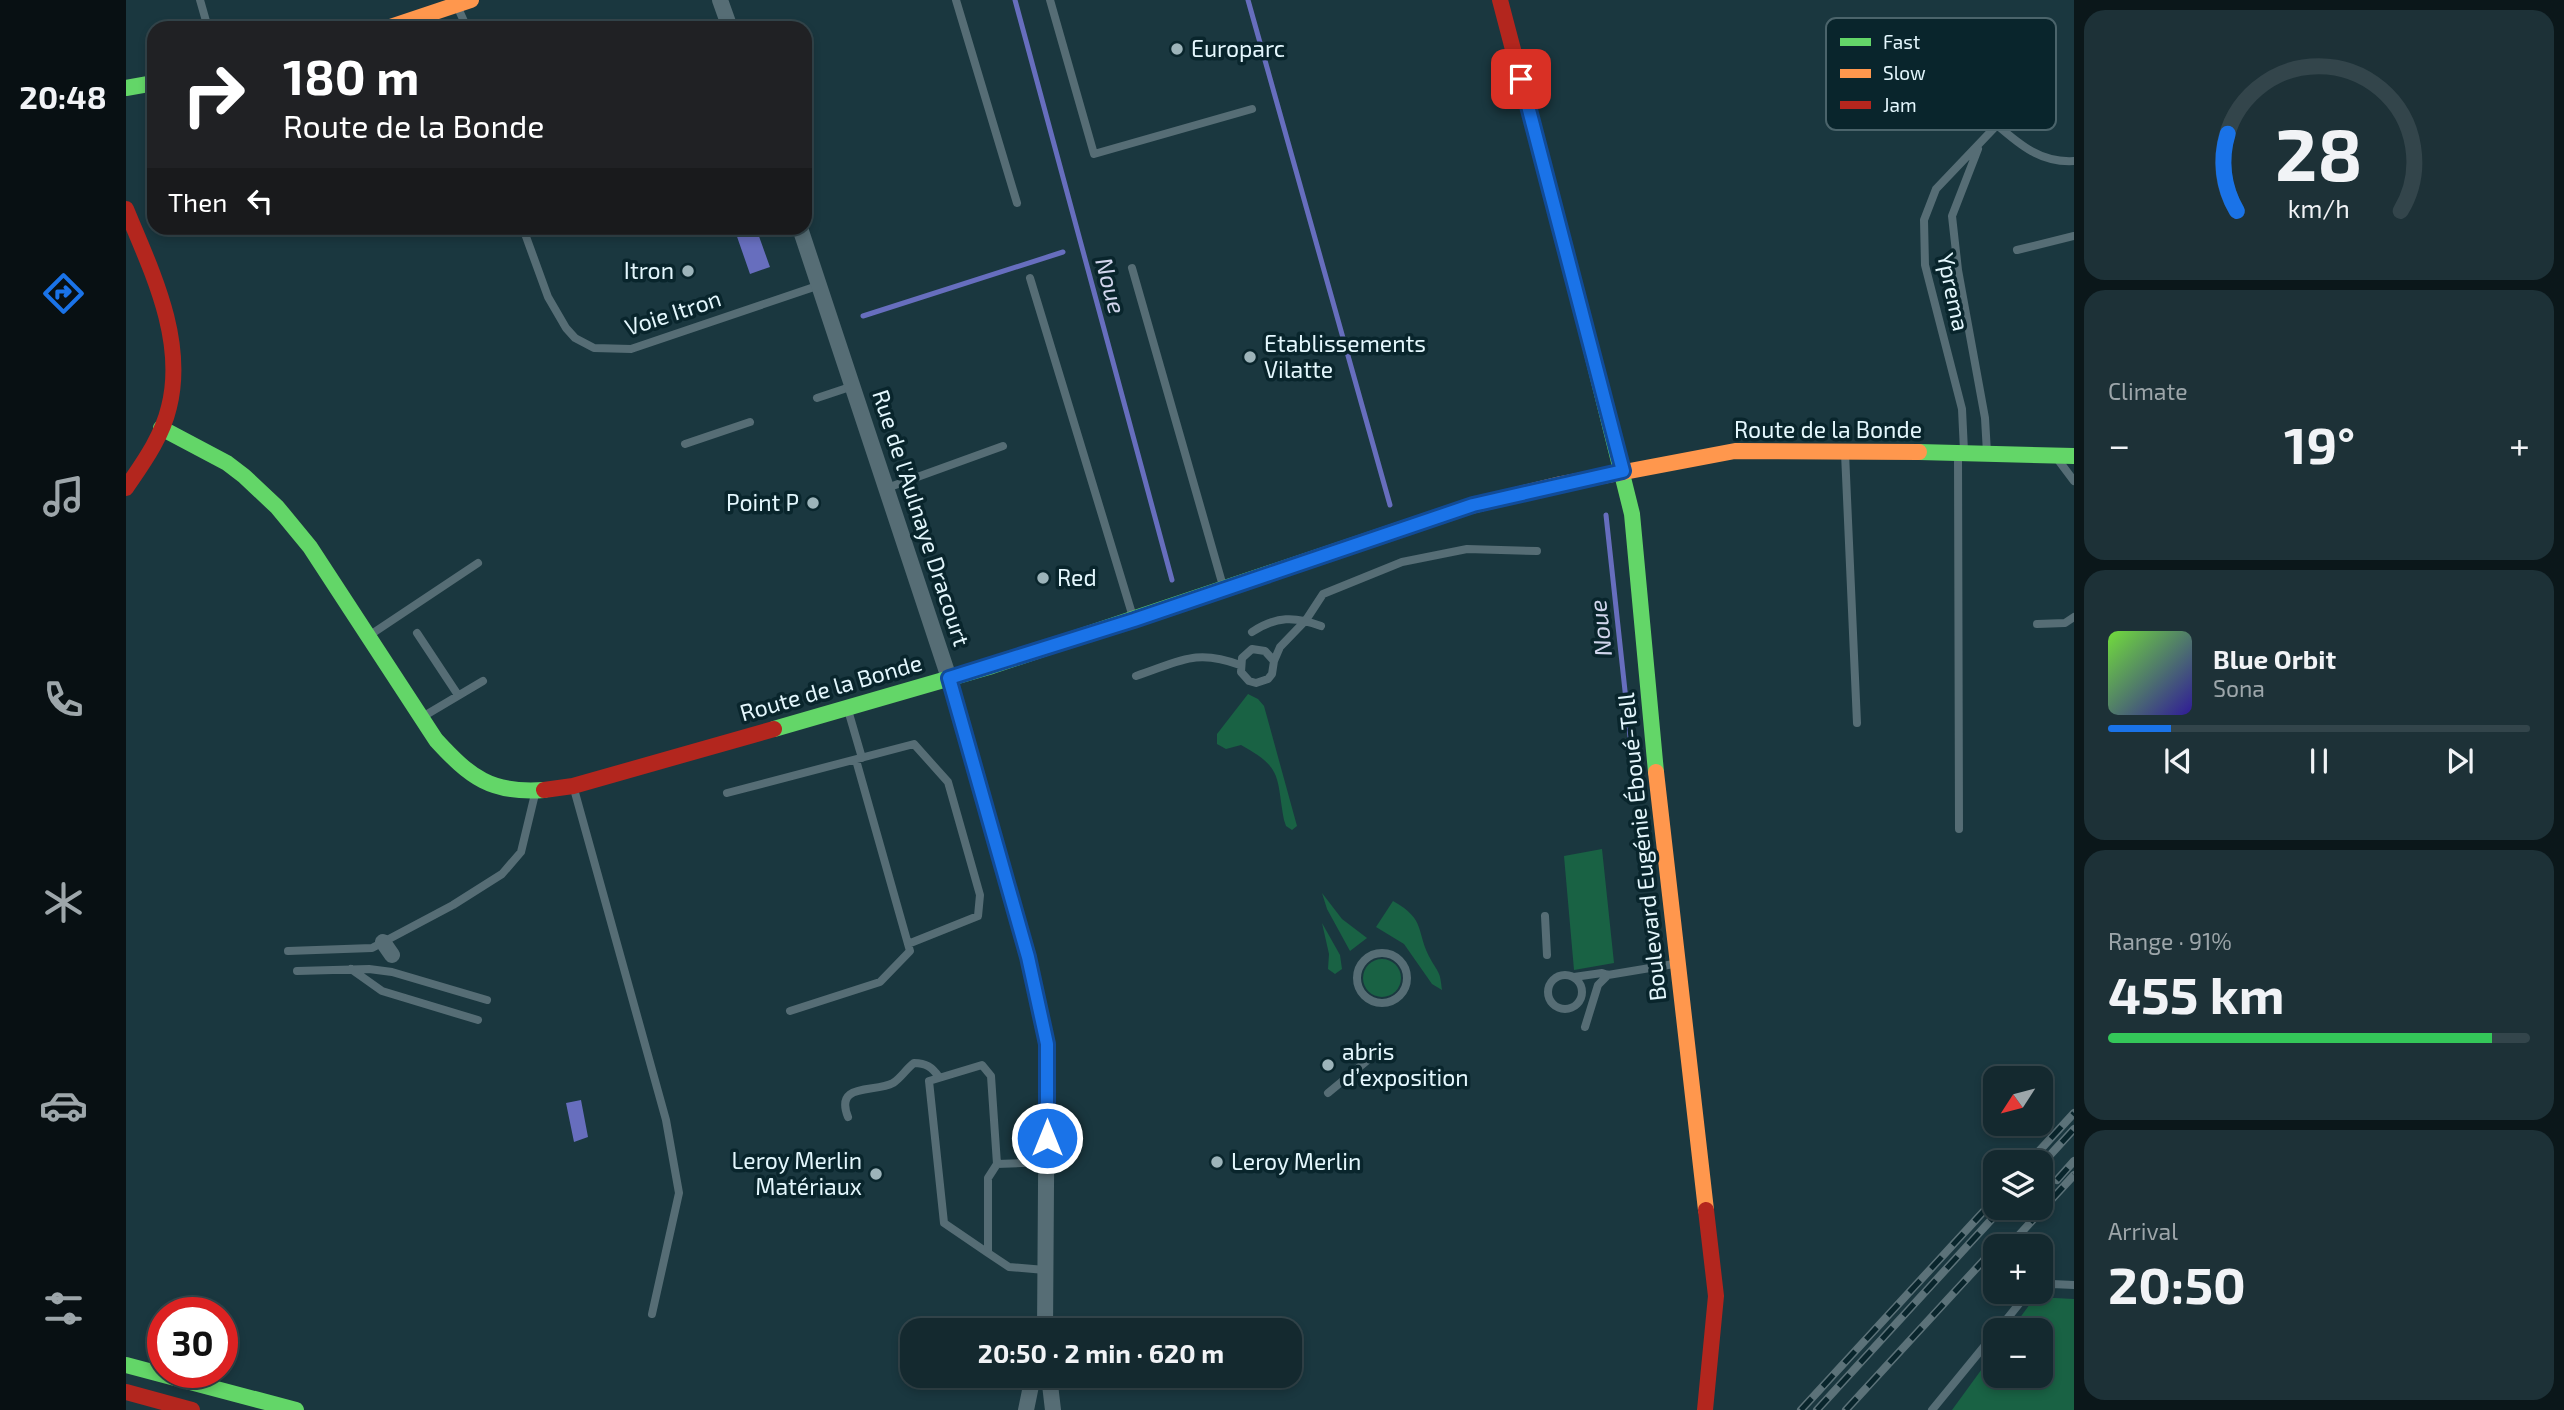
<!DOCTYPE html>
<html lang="en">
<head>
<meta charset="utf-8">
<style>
  :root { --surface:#14292f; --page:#1d3137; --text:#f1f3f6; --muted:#9da6aa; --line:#33454b; --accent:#1a73e8 }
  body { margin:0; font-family:"Exo 2",sans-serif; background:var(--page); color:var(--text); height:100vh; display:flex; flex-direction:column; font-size:26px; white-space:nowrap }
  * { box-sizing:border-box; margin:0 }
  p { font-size:23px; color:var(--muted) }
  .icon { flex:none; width:38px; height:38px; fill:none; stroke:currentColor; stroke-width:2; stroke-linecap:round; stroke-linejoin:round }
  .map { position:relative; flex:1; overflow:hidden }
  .side { display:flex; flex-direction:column; gap:10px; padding:10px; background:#0b171a; width:490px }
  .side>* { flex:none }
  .hud { position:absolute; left:21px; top:21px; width:665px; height:214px; border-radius:21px; box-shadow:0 4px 10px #0003,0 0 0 2px var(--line); background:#202124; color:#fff; overflow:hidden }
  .needle { width:46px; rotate:234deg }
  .tools { position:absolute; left:1857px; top:1066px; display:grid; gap:14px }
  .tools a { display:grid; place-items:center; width:70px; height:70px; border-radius:14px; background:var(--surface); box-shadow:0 4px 10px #0003,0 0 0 2px var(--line); font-size:35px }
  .speed { position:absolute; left:21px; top:1297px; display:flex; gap:14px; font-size:35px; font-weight:700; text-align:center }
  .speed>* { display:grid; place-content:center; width:91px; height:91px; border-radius:50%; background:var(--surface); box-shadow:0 4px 10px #0003,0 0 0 2px var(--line); line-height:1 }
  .speed .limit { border:10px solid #d22; background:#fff; color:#111 }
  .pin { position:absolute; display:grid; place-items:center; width:60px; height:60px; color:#fff; margin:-30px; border-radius:14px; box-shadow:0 4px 10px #0006 }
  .me { position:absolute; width:77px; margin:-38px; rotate:0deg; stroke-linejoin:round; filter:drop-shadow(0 0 5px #0008) }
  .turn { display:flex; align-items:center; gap:24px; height:147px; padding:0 21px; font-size:32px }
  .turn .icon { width:91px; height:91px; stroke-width:2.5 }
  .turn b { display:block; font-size:49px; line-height:60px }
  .then { display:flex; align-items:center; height:66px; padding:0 21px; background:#0003; gap:14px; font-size:26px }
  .big { font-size:52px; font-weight:700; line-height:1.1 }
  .side .card { flex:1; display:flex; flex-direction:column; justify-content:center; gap:10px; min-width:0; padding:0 24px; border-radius:21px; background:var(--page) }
  .side .dial { align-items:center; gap:0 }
  .dial svg { height:182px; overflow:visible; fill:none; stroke:var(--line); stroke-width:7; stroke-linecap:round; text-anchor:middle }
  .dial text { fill:var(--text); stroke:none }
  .song { display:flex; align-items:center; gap:21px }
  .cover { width:84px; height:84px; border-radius:10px; background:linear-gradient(135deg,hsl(100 70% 55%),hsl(250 70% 35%)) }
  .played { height:7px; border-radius:4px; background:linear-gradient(90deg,var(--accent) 15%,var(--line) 15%) }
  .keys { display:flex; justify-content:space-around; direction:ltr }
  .heat { display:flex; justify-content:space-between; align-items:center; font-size:38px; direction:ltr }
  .charge { height:10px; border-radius:5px; background:linear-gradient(90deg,#34c759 91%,var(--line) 0) }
  .trip { position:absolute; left:774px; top:1318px; width:402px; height:70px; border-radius:21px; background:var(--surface); box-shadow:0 4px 10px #0003,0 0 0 2px var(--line); font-weight:700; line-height:70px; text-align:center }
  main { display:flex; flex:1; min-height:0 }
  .tabs { display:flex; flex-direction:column; width:126px; justify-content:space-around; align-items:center; background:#081013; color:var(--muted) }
  .tabs .icon { width:49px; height:49px }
  .tabs .on { color:var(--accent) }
  .tabs b { font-size:32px; color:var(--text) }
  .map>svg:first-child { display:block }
  .green { fill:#196244 }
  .water { fill:#676ebe }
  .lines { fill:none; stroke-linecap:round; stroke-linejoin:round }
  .stream { stroke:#676ebe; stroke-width:5 }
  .lane { stroke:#566d75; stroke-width:8 }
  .street { stroke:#566d75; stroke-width:16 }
  .fast { stroke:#63d668; stroke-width:16 }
  .slow { stroke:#ff974d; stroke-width:16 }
  .jam { stroke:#b3261e; stroke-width:16 }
  .rail-casing { stroke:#5c7279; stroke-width:8 }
  .rail { stroke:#09252c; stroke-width:5; stroke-dasharray:16; stroke-linecap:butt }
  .route-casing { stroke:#114b97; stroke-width:18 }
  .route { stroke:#1a73e8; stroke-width:12 }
  .poi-dot { fill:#9db4ba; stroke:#09252c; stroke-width:2.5 }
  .labels { text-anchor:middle; stroke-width:7; stroke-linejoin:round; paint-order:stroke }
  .poi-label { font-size:23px; fill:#e4f7fd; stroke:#09252c; text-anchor:start }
  .street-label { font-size:23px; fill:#e4f7fd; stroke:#09252c }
  .water-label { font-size:24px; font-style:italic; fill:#d1d5ec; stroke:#09252c }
  .key { fill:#09252c; stroke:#4b646b; stroke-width:2 }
  .key-label { font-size:19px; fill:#e4f7fd }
</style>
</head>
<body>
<main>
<nav class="tabs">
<b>20:48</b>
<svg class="icon on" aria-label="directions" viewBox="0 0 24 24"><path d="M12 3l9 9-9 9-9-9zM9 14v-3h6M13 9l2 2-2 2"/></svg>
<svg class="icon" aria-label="music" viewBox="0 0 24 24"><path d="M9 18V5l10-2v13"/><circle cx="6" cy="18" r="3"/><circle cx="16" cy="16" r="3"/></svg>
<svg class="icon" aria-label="phone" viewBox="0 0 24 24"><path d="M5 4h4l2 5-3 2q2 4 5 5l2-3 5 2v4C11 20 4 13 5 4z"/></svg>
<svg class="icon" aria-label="climate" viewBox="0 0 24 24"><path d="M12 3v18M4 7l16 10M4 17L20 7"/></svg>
<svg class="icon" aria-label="car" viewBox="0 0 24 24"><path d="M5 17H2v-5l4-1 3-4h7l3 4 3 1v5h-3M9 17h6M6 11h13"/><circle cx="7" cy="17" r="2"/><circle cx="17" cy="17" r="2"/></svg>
<svg class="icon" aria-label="filters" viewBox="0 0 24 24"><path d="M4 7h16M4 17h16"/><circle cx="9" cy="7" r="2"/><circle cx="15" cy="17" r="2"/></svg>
</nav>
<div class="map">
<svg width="1948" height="1410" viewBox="0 0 1948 1410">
  <rect width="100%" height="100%" fill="#1a373f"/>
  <path class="green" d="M1122,694L1132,699L1138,706L1171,826L1166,830L1160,826L1158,820C1150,776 1157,768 1115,745L1100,749L1091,744V734Z
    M1476,849L1488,963L1448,970L1438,856Z
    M1196,893L1216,919L1241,938L1224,951L1201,909Z
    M1267,901C1301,920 1289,931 1305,960C1313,974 1314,971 1316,990L1306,984L1278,944L1250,927Z
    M1196,923L1214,955L1216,969L1209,974L1202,969L1203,954Z
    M1237 978a19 19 0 1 1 38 0a19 19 0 1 1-38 0Z
    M1909,1297L1948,1299V1410H1826L1869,1351V1376H1914V1330H1885Z"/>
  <path class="water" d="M608,228H630L644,267L624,274Z
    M455,1100L462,1137L448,1142L440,1103Z"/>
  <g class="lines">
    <path class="stream" d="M889,0L1046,580
      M1122,0L1264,505
      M737,316L937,252
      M1480,515L1504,737"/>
    <path class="lane" d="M74,0L82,28
      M830,0L891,203
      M924,0L968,154L1126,109
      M332,8L341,28
      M1852,149L1826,216L1832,270L1859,418L1861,453
      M399,228L398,231L422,297L440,328L449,338L468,348L505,349L694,285
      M1891,250L1948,236
      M1006,268L1097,586
      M904,278L1007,617
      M691,398L727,386
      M559,444L624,422
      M1838,451L1836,409L1799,265L1798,220L1810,189L1871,125C1894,145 1915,163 1948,161
      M1719,453L1731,723
      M1832,456L1833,829
      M1933,461L1948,481
      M761,488L877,446
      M1911,624L1939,623L1948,617
      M1126,632C1150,616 1169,616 1195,626
      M291,633L332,695
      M244,635L352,563
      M1148,661L1139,651L1126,649L1116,658L1115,672L1123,681L1130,683L1142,679L1146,674L1148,661L1154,647L1180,620L1197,594L1276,562L1341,549L1411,551
      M1010,676C1053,662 1069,648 1114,665
      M722,710L736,758
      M298,716L357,681
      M448,789L540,1120L553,1193L526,1314
      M601,793L788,744L822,782L854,895L852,916L782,944
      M1419,916L1421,955
      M162,951L246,948L327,905L376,874L395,852L409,794
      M1231 978a25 25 0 1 1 50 0a25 25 0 1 1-50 0Z
      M225,969L256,991L352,1020
      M171,971L243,969L266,972L361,1000
      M1422 992a17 17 0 1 1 34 0a17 17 0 1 1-34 0Z
      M1448,977L1476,973L1482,975L1548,964
      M664,1011L754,982L784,951L730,760
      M1459,1027L1472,985L1482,975
      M1202,1093L1254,1050
      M722,1117C708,1082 749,1093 767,1083C775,1078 780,1069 788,1063C800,1063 806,1067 813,1077
      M862,1253L818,1223L803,1081L856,1065L865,1076L871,1164
      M919,1270L883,1267L862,1253V1178L871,1164L921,1162
      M1914,1288L1926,1284L1948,1285
      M1872,1330L1901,1294L1907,1292
      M1806,1410L1869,1333"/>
    <path class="street" d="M594,0L604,28
      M674,228L823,678L902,957L921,1044L919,1330
      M257,942L266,955
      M923,1376L927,1410
      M900,1410L907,1376"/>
    <path class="fast" d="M0,88L28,83
      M1454,305L1506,514L1530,772
      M35,428L101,463L118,476L151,507L184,547L310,740C344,777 365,794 418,790
      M1793,452L1948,456
      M648,729L866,666L1341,507
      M0,1365L170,1410"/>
    <path class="slow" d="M261,28L345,0
      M1341,507L1435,484L1609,451L1793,452
      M1530,772L1580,1210"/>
    <path class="jam" d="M1374,0L1454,305
      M0,209C25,270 60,339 43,407C36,437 17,463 0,488
      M418,790L447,786L648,729
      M0,1392L66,1410
      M1579,1410L1590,1296L1580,1210"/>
    <defs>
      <path id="rail" d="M1903,1162L1948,1113
        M1914,1166L1948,1129
        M1931,1180L1948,1161
        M1883,1246L1948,1175
        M1675,1410L1869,1199
        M1691,1410L1876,1208
        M1720,1410L1869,1248"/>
    </defs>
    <use href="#rail" class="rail-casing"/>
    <use href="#rail" class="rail"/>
  </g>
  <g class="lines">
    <defs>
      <path id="route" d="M921,1138V1044L902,957L823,678L1008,620L1347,505L1497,471L1395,79"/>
    </defs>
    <use href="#route" class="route-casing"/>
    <use href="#route" class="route"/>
  </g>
  <g class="poi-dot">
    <circle cx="1051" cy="49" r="7"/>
    <circle cx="562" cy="271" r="7"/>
    <circle cx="1124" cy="357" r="7"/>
    <circle cx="687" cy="503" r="7"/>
    <circle cx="917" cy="578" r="7"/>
    <circle cx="1202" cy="1065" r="7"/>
    <circle cx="1091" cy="1162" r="7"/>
    <circle cx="750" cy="1174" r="7"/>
  </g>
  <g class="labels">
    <g class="poi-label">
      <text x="1065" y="57">Europarc</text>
      <text x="548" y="279" text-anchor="end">Itron</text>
      <text x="1138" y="352">Etablissements<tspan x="1138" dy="26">Vilatte</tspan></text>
      <text x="673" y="511" text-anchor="end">Point P</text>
      <text x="931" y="586">Red</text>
      <text x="1216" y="1060">abris<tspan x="1216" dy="26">d’exposition</tspan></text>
      <text x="736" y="1169" text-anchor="end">Leroy Merlin<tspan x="736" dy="26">Matériaux</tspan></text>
      <text x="1105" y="1170">Leroy Merlin</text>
    </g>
    <g class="street-label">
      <text transform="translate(1827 292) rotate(78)" y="8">Yprema</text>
      <text transform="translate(547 313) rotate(-18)" y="8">Voie Itron</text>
      <text x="1702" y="438">Route de la Bonde</text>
      <text transform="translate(795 518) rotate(72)" y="8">Rue de l'Aulnaye Dracourt</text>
      <text transform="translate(705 688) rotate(-16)" y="8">Route de la Bonde</text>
      <text transform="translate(1516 847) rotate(-96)" y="8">Boulevard Eugénie Éboué-Tell</text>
    </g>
    <g class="water-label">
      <text transform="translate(984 286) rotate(75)" y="8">Noue</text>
      <text transform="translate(1475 628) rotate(-96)" y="8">Noue</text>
    </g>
  </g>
  <rect x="1700" y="18" width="230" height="112" rx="10" class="key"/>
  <rect x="1714" y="38" width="31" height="8" fill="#63d668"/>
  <rect x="1714" y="69" width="31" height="9" fill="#ff974d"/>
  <rect x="1714" y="101" width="31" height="8" fill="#b3261e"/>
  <g class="key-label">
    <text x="1757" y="49">Fast</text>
    <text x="1757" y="80">Slow</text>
    <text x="1757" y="112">Jam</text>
  </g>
</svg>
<div class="tools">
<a><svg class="needle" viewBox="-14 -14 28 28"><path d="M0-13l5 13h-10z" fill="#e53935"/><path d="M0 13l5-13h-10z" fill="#9da6aa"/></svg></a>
<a><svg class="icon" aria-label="layers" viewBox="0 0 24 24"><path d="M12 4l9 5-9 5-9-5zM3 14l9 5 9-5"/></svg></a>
<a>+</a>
<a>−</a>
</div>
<div class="speed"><div class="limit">30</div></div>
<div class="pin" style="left:1395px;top:79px;background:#d93025"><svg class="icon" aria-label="arrive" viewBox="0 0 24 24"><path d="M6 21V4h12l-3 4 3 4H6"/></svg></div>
<svg class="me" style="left:921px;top:1138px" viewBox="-20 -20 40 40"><circle r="17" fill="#1a73e8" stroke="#fff" stroke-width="3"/><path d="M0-11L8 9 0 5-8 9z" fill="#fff"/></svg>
<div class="trip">20:50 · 2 min · 620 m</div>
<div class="hud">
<div class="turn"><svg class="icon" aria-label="right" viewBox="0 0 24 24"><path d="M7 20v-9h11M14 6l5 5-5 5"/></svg><div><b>180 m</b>Route de la Bonde</div></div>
<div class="then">Then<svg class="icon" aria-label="left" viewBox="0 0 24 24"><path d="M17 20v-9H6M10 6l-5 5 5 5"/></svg></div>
</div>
</div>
<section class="side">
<div class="card dial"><svg viewBox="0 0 100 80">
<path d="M14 69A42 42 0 1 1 86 69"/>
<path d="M14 69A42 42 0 0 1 10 35" stroke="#1a73e8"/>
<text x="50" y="56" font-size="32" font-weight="700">28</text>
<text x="50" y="72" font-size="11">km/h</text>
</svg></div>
<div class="card"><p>Climate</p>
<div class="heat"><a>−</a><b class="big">19°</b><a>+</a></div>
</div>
<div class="card">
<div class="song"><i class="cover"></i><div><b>Blue Orbit</b><p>Sona</p></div></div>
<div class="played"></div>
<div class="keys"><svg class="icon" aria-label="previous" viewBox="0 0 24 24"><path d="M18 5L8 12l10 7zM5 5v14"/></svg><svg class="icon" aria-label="pause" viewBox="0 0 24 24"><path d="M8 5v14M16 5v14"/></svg><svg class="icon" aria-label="next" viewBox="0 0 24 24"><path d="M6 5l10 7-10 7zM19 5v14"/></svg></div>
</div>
<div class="card"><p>Range · 91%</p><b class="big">455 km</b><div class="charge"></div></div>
<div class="card"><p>Arrival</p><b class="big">20:50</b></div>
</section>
</main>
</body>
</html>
